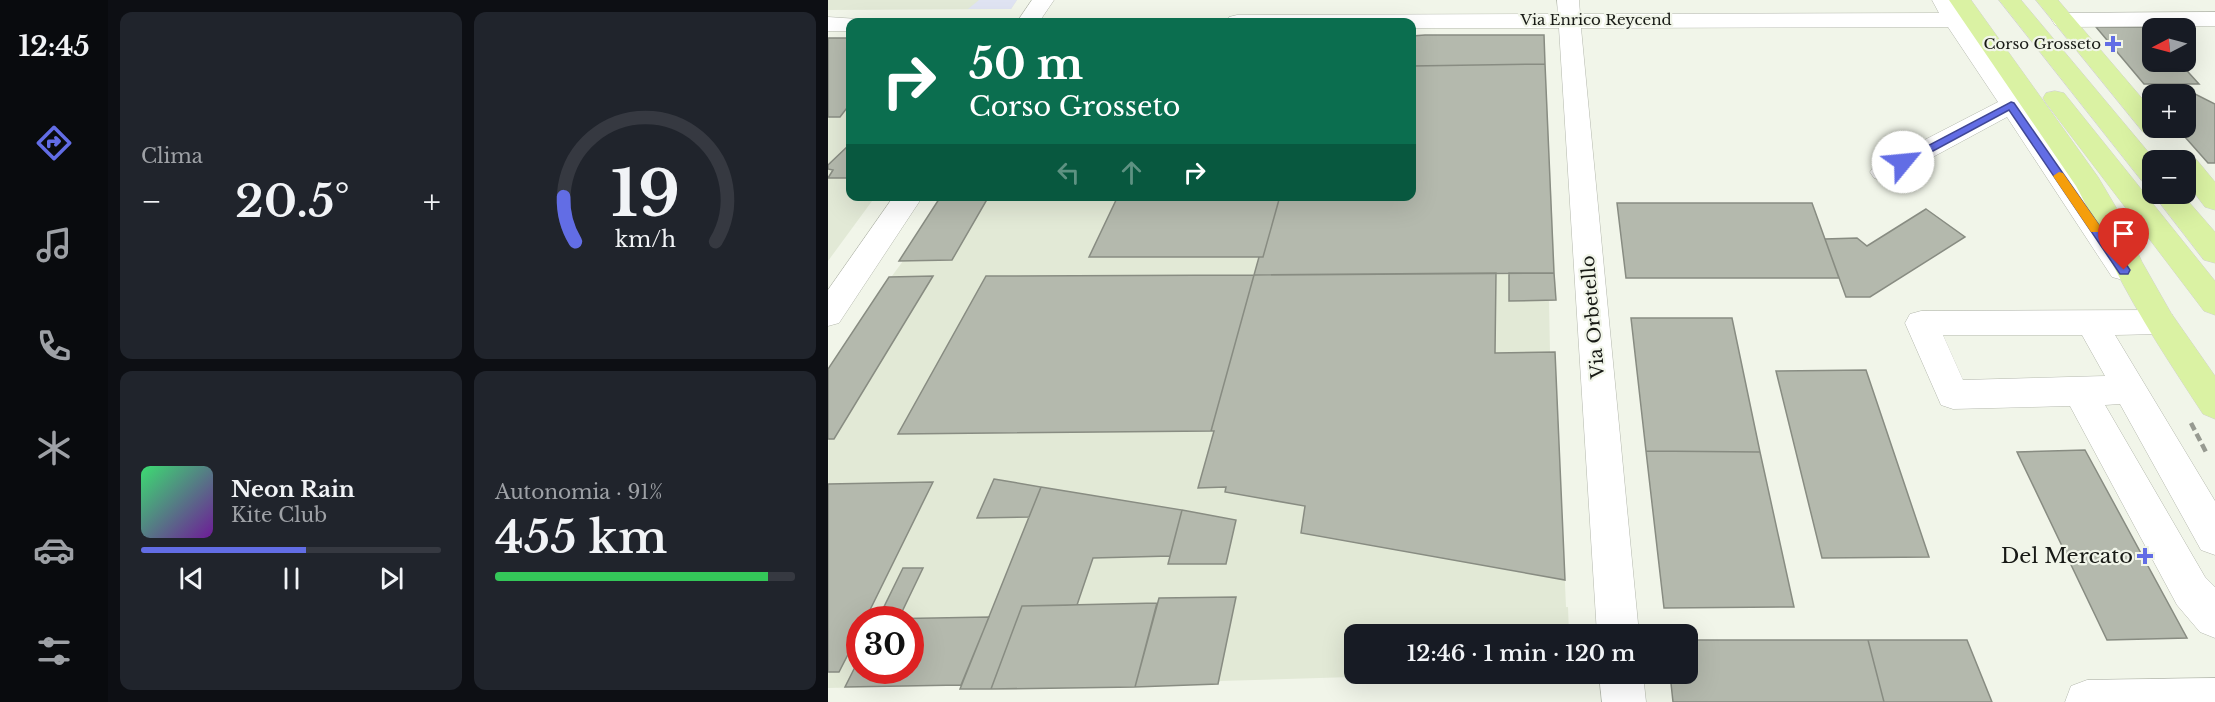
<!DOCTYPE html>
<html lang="it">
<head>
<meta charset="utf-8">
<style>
  :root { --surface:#171b24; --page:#20242c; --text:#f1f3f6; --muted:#9ea1a6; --line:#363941; --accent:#626de5 }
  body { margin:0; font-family:"Libre Baskerville",serif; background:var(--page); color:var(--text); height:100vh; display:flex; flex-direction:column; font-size:22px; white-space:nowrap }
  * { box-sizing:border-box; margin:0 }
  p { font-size:20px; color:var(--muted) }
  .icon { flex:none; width:33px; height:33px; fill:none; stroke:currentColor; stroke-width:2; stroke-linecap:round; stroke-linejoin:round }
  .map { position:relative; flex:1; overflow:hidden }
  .details { display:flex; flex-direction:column; gap:12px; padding:12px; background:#0d0f14; width:720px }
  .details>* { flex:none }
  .banner { position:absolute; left:18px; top:18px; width:570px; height:183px; border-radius:12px; box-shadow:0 6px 24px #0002; background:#0b6e4f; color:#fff; overflow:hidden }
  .needle { width:39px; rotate:264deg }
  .buttons { position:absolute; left:1314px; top:18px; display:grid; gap:12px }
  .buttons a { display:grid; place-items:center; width:54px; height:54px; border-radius:12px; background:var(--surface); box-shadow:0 6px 24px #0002; font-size:30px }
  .speed { position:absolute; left:18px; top:606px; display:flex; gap:12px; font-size:30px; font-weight:700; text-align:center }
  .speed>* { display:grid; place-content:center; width:78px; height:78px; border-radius:50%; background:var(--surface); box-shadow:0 6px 24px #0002; line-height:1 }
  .speed .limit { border:9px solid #d22; background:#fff; color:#111 }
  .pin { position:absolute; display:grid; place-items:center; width:51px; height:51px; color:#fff; margin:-62px -26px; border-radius:50% 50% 50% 0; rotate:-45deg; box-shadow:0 0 6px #0007 }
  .pin .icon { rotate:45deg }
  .me { position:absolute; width:66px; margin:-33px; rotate:62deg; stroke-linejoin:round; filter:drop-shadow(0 0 4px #0008) }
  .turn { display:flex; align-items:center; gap:21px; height:126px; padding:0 24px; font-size:27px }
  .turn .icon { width:78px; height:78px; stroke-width:2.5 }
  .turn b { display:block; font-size:42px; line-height:51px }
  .lanes { display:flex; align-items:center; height:57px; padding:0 24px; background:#0003; justify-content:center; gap:30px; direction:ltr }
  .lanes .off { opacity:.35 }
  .big { font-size:45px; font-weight:600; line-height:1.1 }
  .details .tile { flex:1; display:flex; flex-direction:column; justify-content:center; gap:9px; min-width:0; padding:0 21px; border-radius:12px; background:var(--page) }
  .details .dial { align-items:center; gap:0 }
  .dial svg { height:156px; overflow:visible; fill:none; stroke:var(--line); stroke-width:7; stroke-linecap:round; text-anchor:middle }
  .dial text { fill:var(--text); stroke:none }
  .song { display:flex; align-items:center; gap:18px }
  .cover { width:72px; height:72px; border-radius:9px; background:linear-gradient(135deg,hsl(140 70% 55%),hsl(280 70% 35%)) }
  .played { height:6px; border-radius:3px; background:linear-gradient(90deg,var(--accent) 55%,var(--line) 55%) }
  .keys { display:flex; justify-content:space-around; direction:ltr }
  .heat { display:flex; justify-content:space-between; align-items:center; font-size:33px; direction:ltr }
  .charge { height:9px; border-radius:4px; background:linear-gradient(90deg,#34c759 91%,var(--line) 0) }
  .details .tiles { flex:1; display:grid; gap:12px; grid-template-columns:repeat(2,1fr) }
  .trip { position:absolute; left:516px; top:624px; width:354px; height:60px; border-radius:12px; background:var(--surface); box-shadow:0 6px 24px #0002; font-weight:600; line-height:60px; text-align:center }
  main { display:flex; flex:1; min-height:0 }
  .tabs { display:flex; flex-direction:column; width:108px; justify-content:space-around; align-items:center; background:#090b0e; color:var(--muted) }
  .tabs .icon { width:42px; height:42px }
  .tabs .active { color:var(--accent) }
  .tabs b { font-size:27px; color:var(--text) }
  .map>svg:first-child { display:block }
  .built { fill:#e2e9d6; fill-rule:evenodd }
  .green { fill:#dfe3f2 }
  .building { fill:#b4b9ad; stroke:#888c82; stroke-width:1.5 }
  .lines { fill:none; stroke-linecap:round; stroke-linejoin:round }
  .minor-casing { stroke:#b4b8ad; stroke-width:1 }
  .major-casing { stroke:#d1d1d0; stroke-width:1 }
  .path { stroke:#979a91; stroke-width:4.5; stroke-dasharray:8 4; stroke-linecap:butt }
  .minor { fill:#fff; fill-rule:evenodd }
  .major { fill:#daf2a3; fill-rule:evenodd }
  .route { fill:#626de5; stroke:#404795; stroke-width:1.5 }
  .slow { fill:#f59e0b }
  .poi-dot { fill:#626de5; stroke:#f1f5e9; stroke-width:2 }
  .labels { text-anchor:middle; stroke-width:4.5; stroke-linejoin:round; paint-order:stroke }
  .far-street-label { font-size:15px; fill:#171915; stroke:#f1f5e9 }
  .far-poi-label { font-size:15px; fill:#171915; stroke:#f1f5e9; text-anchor:end }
  .street-label { font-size:18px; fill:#171915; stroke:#f1f5e9 }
  .near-poi-label { font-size:21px; fill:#171915; stroke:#f1f5e9; text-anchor:end }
</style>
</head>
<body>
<main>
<nav class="tabs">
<b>12:45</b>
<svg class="icon active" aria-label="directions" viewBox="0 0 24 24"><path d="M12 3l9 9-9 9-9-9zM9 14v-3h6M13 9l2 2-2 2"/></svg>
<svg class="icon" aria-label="music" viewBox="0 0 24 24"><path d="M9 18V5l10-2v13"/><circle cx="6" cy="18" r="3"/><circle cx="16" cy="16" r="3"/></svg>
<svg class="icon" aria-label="phone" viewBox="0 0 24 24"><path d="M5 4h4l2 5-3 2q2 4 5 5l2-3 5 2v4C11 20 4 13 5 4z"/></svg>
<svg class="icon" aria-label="climate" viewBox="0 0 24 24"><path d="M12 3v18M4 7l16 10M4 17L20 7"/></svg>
<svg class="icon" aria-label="car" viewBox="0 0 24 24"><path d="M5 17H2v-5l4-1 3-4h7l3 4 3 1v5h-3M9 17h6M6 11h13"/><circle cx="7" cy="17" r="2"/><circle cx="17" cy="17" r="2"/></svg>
<svg class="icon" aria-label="filters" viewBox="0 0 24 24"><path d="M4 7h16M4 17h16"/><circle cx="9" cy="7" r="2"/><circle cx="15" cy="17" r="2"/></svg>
</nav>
<section class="details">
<div class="tiles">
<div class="tile"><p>Clima</p>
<div class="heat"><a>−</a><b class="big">20.5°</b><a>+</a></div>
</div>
<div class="tile dial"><svg viewBox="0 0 100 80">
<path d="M14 69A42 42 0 1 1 86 69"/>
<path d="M14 69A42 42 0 0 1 8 46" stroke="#626de5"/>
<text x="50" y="56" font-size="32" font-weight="700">19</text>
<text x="50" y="72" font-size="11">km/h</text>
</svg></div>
<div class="tile">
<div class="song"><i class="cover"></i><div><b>Neon Rain</b><p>Kite Club</p></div></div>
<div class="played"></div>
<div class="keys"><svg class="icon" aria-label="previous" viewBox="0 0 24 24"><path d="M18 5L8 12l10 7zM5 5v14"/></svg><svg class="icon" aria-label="pause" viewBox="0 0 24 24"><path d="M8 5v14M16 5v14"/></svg><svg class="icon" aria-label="next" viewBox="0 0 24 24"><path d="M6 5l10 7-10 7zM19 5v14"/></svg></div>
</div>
<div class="tile"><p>Autonomia · 91%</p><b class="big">455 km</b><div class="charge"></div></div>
</div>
</section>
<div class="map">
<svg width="1387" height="702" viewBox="0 0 1387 702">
  <rect width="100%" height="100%" fill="#f1f5e9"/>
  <path class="built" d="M0,0H189L183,9L0,10Z
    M584,35H716L728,300L721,301L722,352H727L738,607H740L741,634H526V674H743V676L525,681L524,677L392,681L390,684L307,687L132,689L133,685L0,688V369L61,277L64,276L75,261H71L113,197L584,196ZM32,620H82V670H32Z
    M0,38H22V196L47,197L0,261Z"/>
  <path class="green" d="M151,0H189L183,9H140Z"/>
  <path class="building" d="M1268,27H1318L1324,33V62H1351L1371,84H1316Z
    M597,35H716L717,64L584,66V36Z
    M0,38H22V104L12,117H0Z
    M717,64L726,273L426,275L431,257H435L452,196H584V66Z
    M1367,94L1387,104V163H1380L1349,128H1358V101Z
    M22,144V178H0L5,170L0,169V165Z
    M113,196H161L124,260L71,261Z
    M290,196H452L435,257H261Z
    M789,203H984L1011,278H798Z
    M1098,209L1137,237L1042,297H1018L997,239L1029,238L1039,246Z
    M668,273L667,353L727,352L737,580L473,533L477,506L397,492L398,487L370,488L386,431H383L426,275Z
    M681,273H726L728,300L681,301Z
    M426,275L383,431L70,434L158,276Z
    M105,276L6,439H0V369L61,277Z
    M803,318H904L932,452L818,451Z
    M1038,370L1101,557L994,558L948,371Z
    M1257,450L1359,638L1279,640L1189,452Z
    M818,451L932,452L966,607L836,608Z
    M166,479L213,487L201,517L149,518Z
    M105,482L37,620H32V631L11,672H0V484Z
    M213,487L354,510L342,556L265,558L249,605L194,606L163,689H132Z
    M354,510L408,520L398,564H340Z
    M75,568H95L71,618L50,619Z
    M408,597L390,684L307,687L331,598Z
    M329,603L307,687L163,689L194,606Z
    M161,617L133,685L17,687L32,657V670H82V620L50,619Z
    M860,640H1040L1056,702H845L842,674H860Z
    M1040,640H1139L1164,702H1056Z"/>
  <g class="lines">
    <defs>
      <path id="minor" d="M204,0H226L211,22H189Z
        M729,0H751L752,14L1111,13L1104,0H1124L1310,269L1306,277L1295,280L1284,277L1179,117L1066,178L1056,181L1046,178L1042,172L1046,166L1170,102L1120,27L753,28L811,634H769L731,28H584V22H398L401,17L409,15L730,14Z
        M1387,12V26L1235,27L1227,25L1224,20L1227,15L1235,13Z
        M0,17L30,19L32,22H22V31H0Z
        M66,196H95L11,323L0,326V290Z
        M1332,310L1343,313L1348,322L1343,331L1332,334L1287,335L1387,501V555L1373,550L1292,404L1277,405L1377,577L1387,587V638L1372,632L1349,605L1242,406L1125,409L1113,405L1077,323L1082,314L1093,311ZM1115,335H1254L1277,376L1135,380Z
        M771,674H815L818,702H774Z
        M1387,678V702H1237L1243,686L1259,680Z"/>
      <path id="major" d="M1121,0H1143L1270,177L1292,214L1314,262L1343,313L1387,376V419L1375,414C1343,365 1311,317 1285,265C1272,239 1263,212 1248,186Z
        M1171,0H1193L1327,160H1324V184L1314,181Z
        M1208,0H1230L1324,110V128H1336L1333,132L1324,134L1315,132Z
        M1227,91L1236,93L1387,281V315L1376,311L1218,103L1215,98L1218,93Z
        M1358,156L1368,159L1387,182V210L1377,207L1358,182V160H1347Z
        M1325,194H1354L1387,232V263L1376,260Z"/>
    </defs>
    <use href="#minor" class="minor-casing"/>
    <use href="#major" class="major-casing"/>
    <path class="path" d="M1363,423L1379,454"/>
    <use href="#minor" class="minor"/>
    <use href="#major" class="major"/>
  </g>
  <path class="route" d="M1183,102L1186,103L1300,267L1302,270L1300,274H1292L1181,110L1079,165L1075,166L1069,162Z"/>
  <path class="slow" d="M1231,172L1235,173L1272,226V232H1263L1225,176Z"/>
  <g class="poi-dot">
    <path d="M1282 35h6v6h6v6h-6v6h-6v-6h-6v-6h6z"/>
    <path d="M1314 547h6v6h6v6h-6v6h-6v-6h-6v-6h6z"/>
  </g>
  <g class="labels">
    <g class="far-street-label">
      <text x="768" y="25">Via Enrico Reycend</text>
    </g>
    <g class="far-poi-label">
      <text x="1273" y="49">Corso Grosseto</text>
    </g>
    <g class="street-label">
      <text transform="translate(765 317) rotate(-95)" y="6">Via Orbetello</text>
    </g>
    <g class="near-poi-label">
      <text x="1305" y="563">Del Mercato</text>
    </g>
  </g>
</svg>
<div class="buttons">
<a><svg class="needle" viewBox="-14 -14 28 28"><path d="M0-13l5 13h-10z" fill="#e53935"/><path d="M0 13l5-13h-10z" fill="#9ea1a6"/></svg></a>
<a>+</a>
<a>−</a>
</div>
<div class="speed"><div class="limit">30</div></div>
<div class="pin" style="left:1296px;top:270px;background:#d93025"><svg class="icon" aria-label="arrive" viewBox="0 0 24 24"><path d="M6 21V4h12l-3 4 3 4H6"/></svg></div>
<svg class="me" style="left:1075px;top:162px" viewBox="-20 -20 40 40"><circle r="19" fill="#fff"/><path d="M0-13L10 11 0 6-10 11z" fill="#626de5"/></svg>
<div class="trip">12:46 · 1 min · 120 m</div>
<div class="banner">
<div class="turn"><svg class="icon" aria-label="right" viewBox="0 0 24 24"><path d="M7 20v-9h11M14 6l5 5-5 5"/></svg><div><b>50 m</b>Corso Grosseto</div></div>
<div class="lanes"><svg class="icon off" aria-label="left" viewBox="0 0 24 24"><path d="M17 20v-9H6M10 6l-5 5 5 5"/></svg><svg class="icon off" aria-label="ahead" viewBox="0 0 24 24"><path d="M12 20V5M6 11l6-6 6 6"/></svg><svg class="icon" aria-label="right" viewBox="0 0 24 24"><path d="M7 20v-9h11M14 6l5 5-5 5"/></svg></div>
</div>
</div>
</main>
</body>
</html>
